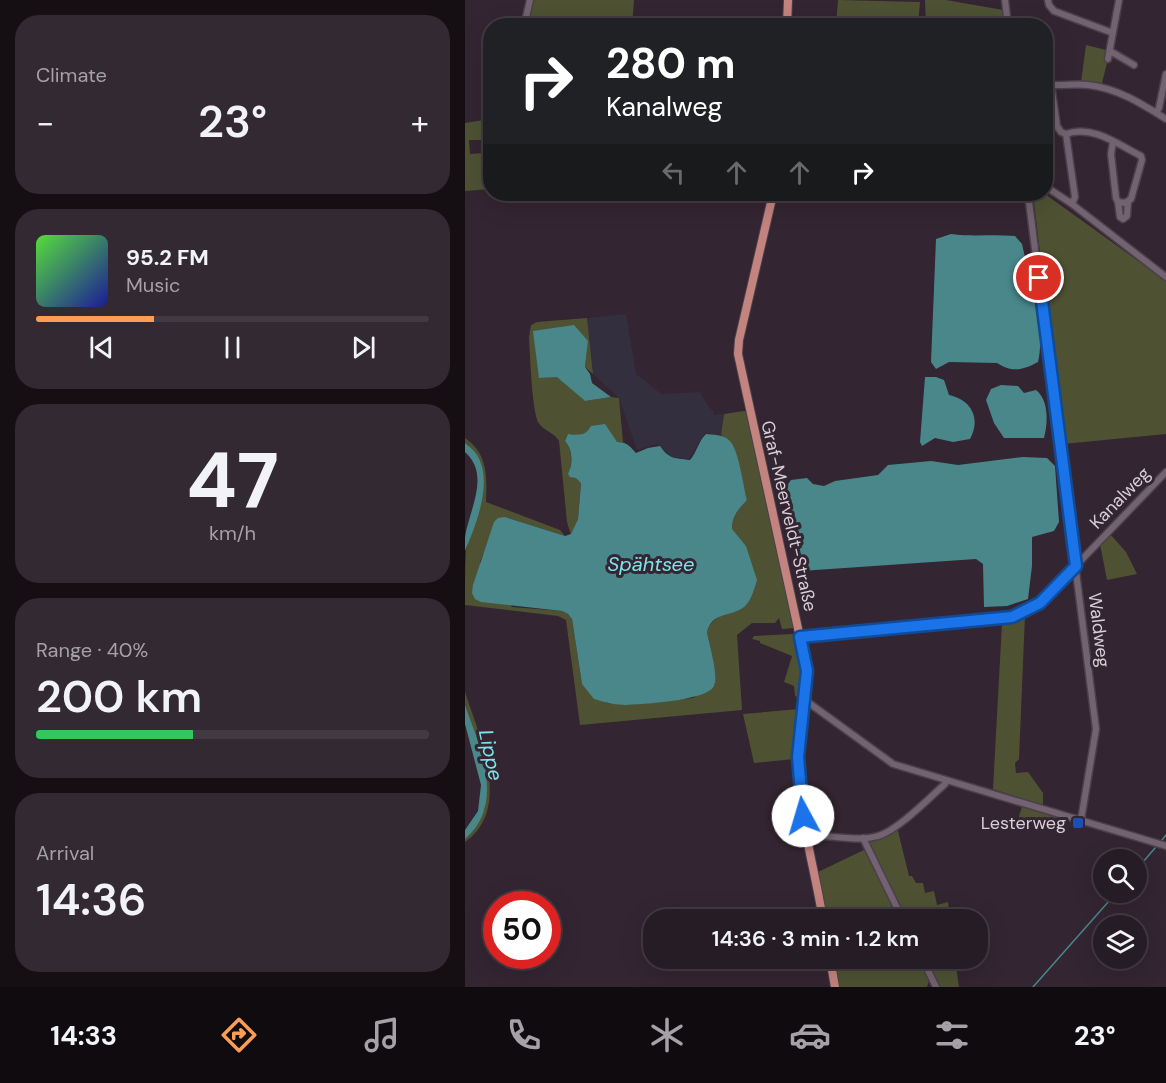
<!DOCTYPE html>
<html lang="en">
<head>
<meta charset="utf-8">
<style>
  :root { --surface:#261c25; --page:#322932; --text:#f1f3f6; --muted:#a4a1a7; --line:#423a42; --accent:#fd9d55 }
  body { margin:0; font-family:"DM Sans",sans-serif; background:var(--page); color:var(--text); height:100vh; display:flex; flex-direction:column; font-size:22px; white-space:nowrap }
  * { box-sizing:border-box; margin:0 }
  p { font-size:20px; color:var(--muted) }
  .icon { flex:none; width:33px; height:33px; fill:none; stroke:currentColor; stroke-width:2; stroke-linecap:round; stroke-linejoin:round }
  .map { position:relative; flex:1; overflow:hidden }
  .sheet { display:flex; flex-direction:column; gap:15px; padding:15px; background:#150f14; width:465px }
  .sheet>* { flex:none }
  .banner { position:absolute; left:18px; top:18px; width:570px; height:183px; border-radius:24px; box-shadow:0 6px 24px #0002,0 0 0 2px var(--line); background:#202124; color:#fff; overflow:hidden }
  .controls { position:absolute; left:628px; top:849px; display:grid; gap:12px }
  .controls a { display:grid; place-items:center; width:54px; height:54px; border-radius:50%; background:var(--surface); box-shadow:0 6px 24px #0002,0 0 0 2px var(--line); font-size:30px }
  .speed { position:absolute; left:18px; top:891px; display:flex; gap:12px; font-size:30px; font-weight:700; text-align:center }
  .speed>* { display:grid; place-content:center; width:78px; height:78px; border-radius:50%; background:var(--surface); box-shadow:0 6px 24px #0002,0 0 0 2px var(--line); line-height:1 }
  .speed .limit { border:9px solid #d22; background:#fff; color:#111 }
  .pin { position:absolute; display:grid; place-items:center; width:51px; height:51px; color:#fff; margin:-26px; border:3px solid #fff; border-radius:50%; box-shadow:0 2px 6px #0007 }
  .me { position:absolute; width:66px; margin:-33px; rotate:354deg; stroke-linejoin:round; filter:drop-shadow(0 0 4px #0008) }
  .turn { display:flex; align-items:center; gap:21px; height:126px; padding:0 24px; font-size:27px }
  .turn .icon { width:78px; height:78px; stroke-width:2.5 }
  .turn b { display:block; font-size:42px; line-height:51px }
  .lanes { display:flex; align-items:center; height:57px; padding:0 24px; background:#0003; justify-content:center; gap:30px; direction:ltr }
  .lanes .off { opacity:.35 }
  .big { font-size:45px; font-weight:600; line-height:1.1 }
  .sheet .tile { flex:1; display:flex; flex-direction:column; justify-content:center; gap:9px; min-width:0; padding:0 21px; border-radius:24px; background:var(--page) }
  .sheet .dial { align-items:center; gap:0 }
  .dial b { font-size:78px; line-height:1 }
  .song { display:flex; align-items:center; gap:18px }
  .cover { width:72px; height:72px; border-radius:9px; background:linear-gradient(135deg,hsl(110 70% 55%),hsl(240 70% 35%)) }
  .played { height:6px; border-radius:3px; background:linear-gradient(90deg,var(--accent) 30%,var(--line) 30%) }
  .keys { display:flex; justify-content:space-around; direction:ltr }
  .heat { display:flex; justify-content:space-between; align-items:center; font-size:33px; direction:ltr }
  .charge { height:9px; border-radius:4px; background:linear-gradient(90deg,#34c759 40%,var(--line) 0) }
  .trip { position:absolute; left:178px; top:909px; width:345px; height:60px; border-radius:24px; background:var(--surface); box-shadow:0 6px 24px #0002,0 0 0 2px var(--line); font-weight:600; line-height:60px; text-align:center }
  .menu { display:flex; height:96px; justify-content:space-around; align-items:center; background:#0f0b0f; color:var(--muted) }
  .menu .icon { width:42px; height:42px }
  .menu .current { color:var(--accent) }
  .menu b { font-size:27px; color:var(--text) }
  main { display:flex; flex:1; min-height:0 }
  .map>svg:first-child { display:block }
  .industrial { fill:#332f3f }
  .green { fill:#4e5233 }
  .water { fill:#49878b }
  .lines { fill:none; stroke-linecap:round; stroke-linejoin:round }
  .stream { stroke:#49878b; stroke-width:1.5 }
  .minor-casing { stroke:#4b404a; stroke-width:9 }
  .major-casing { stroke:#4b404a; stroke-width:10 }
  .minor { stroke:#736271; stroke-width:6 }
  .major { stroke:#c3837f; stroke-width:8 }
  .route-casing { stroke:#114b97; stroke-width:15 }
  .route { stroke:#1a73e8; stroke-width:10 }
  .transit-dot { fill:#1a4fb4; stroke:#332531; stroke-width:2 }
  .labels { text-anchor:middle; stroke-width:6; stroke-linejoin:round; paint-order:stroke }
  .street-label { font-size:18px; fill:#d7ced6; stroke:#332531 }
  .poi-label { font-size:18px; fill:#d7ced6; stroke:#332531; text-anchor:end }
  .water-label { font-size:20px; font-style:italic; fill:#7fe3ea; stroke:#332531 }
</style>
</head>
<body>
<main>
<section class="sheet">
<div class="tile"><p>Climate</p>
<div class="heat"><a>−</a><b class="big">23°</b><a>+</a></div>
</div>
<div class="tile">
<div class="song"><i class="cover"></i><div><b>95.2 FM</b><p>Music</p></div></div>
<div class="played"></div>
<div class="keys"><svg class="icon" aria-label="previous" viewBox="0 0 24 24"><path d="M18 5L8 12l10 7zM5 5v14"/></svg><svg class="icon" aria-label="pause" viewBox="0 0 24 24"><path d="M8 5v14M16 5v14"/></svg><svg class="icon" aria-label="next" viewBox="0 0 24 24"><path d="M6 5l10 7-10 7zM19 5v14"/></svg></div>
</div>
<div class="tile dial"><b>47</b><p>km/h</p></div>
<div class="tile"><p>Range · 40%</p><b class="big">200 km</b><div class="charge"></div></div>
<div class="tile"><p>Arrival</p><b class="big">14:36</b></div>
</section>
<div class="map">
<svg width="701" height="987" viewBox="0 0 701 987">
  <rect width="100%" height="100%" fill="#332531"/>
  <path class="industrial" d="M161,314L171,374L196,394L235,392L243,406L248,411L249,415L258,414L256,435L240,433L224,459L207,457L192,444L172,450L154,398L128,374L122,318Z"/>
  <path class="green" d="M67,0H169L167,25L104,26V23H61Z
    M373,0L455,2L453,25H371Z
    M460,0H481L538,10L540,25H461Z
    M621,45L645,51L636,87L616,82Z
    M25,119V144H21V140H4L5,154L19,153L20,147H25V189L0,191V123Z
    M568,194H580L701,281V434L598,444Z
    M122,318L128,374L120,367L123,341L74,378L92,376L120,401L146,397L154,398L158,442H152L123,432L116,435L103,434L100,441C107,449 107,459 105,469L116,482L113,519L106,535L102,522L94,441C89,432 78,431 73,422C67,409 65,355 64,337L66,325L72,322Z
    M279,411L282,412L329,628L317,629L314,618L310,623H287L272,635L277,710L115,725L101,620L93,616L0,605C0,589 0,565 1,550C9,518 27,495 13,460C10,452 8,448 0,443V438C23,454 22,476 21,502L95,530L100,536L40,517L23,542L15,562L47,607L97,611L103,614L107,619L117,684L142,703L160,705L228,698L250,685V677L242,632C248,611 270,616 283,603L281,546L267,530C267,516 273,510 282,500L265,441L256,435L259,414Z
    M645,534L661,552L672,574L642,580L635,544Z
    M560,615L554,759L550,763L551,773L563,772L578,793V806L528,789L537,623Z
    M329,634L338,672L335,698L330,696L329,686L319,682L327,656L295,643V641L287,639L289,636Z
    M0,692C14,735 48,809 0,842V838L20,808L14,746L0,705Z
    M334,709L329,759L289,763L278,714Z
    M557,806L591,816L587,830L553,820Z
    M432,827L444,876H447L451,883H458L460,893L469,891L472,905L483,902L485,919H440L403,843L417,839Z
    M401,849L436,919H362L353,872Z
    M368,959H455L465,978L462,987H374Z
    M459,959H490L494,987H473Z"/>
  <path class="water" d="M486,234C508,237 528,234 550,236L557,244C564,277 581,330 573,362C558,370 547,373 532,363L484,362L471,369L466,362L471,239Z
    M109,325L123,341L120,367L125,374L127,383L146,397L120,401L92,377L74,378L68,331Z
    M460,377H471L479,380L484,395C507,400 516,419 505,439L488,442L470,438L457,446L455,442Z
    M536,385L553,386L559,393L571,390C584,400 583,423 579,438H539L529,423L521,400L526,389Z
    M140,424L152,442C163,442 164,446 171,453L183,448L195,446C204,459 209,458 225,460C232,452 233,442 241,434C249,435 257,434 264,440C274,449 278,486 282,500C273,510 267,516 267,529L281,546L292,580C289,589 286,604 276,609C262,617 247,613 242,632C244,644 254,676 249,686C242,701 177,704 160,705C150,705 139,702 129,699L117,684L107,619L103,614L97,611L16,602L10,599L7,593L8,585L29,522L33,518L40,517L100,536L106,534L113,519L116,483L111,478L105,477L103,474C108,464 108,450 100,441L103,434C114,435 121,436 126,426Z
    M0,443C35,466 13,520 0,551C0,547 0,541 0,537C4,510 26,475 0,452Z
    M558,457L582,458L590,466L594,522L589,531L567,537V566L563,599L542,606L519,607L518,564L511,559L336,571L320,503L321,487L326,480L342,478L348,484L359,486L370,481L413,475L423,465L466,461L493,465Z
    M0,705C15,747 41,804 0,839V830L13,811L16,785L0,724Z"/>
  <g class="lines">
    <path class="stream" d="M697,840L701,835
      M672,869L690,848
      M568,987L652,892"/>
    <defs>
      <path id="minor" d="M540,0L543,26
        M583,0L584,5L589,11L648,33
        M59,26L65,0
        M581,50L592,126L596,132L601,134L610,197L607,204
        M645,51L669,65
        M643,59L654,0
        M580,84C594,87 609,83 623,85C652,88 677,104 701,119
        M691,113L694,108L701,74
        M601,134C627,124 654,145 676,156L677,160L666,199L660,203L653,202L651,198L646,154L648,142
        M580,186L607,204L701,277
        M563,194L631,729L616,820
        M653,202L655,217L658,219L662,216L663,202
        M335,637L547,617L575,603L701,472
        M339,703H344L428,764L701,846
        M342,835C363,835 393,842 413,836C432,831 464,798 480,784L481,780
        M398,838L438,920
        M457,958L471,987"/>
      <path id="major" d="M322,26L323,0
        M308,194L274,340L273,354L341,665C345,699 333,732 333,766C334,818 350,869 358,920
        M365,958L370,987"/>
    </defs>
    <use href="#minor" class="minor-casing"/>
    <use href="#major" class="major-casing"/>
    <use href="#minor" class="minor"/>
    <use href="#major" class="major"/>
  </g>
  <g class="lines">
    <defs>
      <path id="route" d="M338,816L333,757L342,671L335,637L547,617L575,603L611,566L574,278"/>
    </defs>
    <use href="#route" class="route-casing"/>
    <use href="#route" class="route"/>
  </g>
  <rect class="transit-dot" x="607" y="817" width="12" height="12" rx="3"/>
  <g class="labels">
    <g class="street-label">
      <text transform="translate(655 498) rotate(-46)" y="6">Kanalweg</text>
      <text transform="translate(324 516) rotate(77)" y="6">Graf-Meerveldt-Straße</text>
      <text transform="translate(634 630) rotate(83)" y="6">Waldweg</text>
    </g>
    <g class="poi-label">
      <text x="601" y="829">Lesterweg</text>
    </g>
    <g class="water-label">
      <text x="186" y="571">Spähtsee</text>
      <text transform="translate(26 755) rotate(78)" y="7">Lippe</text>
    </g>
  </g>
</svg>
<div class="controls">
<a><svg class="icon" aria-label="search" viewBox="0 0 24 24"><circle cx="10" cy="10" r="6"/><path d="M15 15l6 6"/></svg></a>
<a><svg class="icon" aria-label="layers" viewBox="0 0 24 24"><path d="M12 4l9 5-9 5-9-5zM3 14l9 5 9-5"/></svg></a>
</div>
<div class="speed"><div class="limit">50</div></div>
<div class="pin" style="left:574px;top:278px;background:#d93025"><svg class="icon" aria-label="arrive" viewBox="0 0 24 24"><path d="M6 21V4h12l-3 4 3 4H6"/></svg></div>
<svg class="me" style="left:338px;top:816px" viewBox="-20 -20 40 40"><circle r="19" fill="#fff"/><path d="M0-13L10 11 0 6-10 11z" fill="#1a73e8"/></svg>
<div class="trip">14:36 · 3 min · 1.2 km</div>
<div class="banner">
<div class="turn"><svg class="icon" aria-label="right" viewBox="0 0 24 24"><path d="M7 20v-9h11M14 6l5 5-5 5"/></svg><div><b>280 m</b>Kanalweg</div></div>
<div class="lanes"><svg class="icon off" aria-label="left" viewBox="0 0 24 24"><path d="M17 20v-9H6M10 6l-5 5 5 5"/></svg><svg class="icon off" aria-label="ahead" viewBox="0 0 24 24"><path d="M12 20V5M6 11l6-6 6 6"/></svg><svg class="icon off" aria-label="ahead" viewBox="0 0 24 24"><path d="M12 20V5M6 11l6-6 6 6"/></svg><svg class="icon" aria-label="right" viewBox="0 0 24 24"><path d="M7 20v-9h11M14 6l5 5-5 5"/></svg></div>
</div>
</div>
</main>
<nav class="menu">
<b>14:33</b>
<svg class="icon current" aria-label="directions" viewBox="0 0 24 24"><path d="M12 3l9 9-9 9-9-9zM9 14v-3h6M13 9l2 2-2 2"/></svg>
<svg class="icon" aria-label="music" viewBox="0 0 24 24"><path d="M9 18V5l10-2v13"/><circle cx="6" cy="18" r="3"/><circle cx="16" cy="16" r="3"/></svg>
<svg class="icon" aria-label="phone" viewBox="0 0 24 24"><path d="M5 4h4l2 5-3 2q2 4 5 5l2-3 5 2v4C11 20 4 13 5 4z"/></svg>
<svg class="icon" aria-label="climate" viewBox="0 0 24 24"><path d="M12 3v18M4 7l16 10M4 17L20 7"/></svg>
<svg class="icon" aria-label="car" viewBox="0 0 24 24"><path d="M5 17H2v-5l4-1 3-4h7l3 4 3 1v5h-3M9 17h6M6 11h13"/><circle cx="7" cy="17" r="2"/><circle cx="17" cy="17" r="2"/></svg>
<svg class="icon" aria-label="filters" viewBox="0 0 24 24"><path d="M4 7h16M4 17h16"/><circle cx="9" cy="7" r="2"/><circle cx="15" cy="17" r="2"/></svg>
<b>23°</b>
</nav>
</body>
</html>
